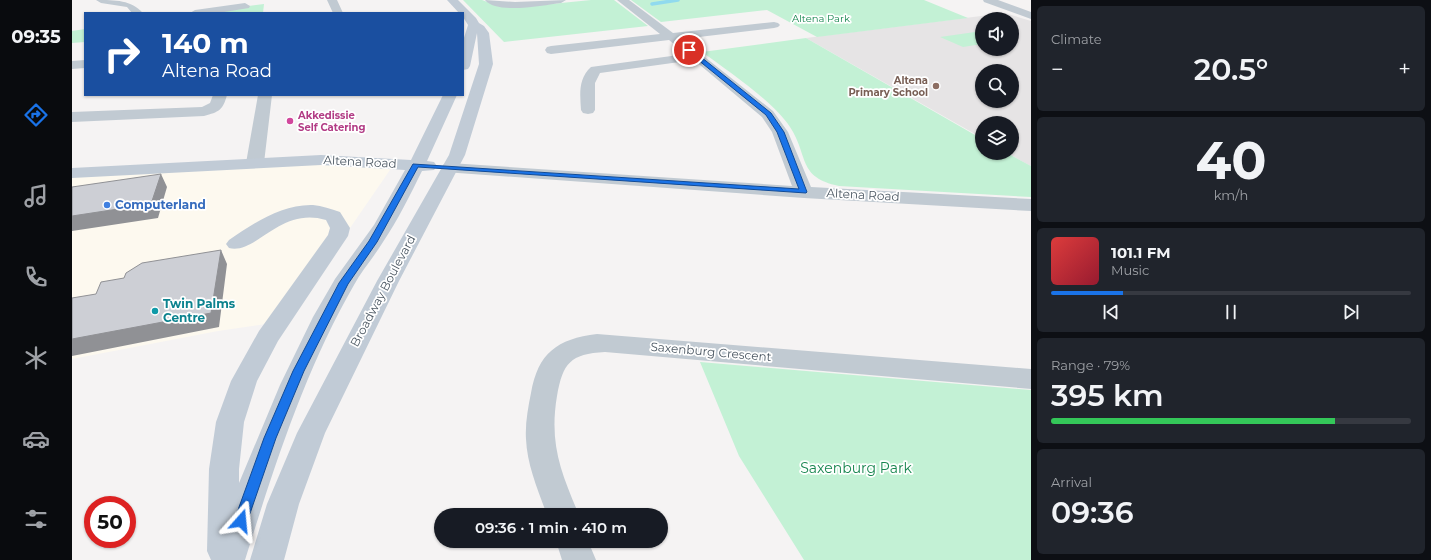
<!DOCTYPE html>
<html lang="en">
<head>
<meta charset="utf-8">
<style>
  :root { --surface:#171b24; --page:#20242c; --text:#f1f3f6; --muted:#9ea1a6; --line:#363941; --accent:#1a73e8 }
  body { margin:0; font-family:Montserrat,sans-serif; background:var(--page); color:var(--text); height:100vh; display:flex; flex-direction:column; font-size:15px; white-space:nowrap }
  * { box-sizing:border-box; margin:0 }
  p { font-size:13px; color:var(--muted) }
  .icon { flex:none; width:22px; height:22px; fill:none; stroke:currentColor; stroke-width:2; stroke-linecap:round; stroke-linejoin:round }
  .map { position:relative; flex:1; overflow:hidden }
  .details { display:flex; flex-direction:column; gap:6px; padding:6px; background:#0d0f14; width:400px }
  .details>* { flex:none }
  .top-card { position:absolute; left:12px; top:12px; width:380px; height:84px; border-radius:0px; box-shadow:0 1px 3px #0004; background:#1a4fa0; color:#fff; overflow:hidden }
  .controls { position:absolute; left:903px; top:12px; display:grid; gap:8px }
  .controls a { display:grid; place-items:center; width:44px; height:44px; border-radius:50%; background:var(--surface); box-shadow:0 1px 3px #0004; font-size:20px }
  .speed { position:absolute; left:12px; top:496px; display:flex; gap:8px; font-size:20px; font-weight:700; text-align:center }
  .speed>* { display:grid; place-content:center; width:52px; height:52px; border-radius:50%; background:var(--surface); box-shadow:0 1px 3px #0004; line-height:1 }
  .speed .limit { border:6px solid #d22; background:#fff; color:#111 }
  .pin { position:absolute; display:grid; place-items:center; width:34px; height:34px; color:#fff; margin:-17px; border:2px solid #fff; border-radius:50%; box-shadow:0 1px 4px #0007 }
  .me { position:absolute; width:44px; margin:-22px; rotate:18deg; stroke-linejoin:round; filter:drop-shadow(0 0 3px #0008) }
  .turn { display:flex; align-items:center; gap:14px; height:84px; padding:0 12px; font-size:18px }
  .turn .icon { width:52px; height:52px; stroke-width:2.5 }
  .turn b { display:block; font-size:28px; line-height:34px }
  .big { font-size:30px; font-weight:600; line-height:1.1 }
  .details .tile { flex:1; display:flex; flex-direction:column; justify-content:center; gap:6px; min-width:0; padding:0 14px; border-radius:6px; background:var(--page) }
  .details .dial { align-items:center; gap:0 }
  .dial b { font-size:52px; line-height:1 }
  .song { display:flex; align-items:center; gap:12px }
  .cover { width:48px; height:48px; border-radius:6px; background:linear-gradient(135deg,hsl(0 70% 55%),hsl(350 70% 35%)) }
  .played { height:4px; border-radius:2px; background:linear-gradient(90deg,var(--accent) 20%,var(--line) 20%) }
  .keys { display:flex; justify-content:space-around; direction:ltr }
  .heat { display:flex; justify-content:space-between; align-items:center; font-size:22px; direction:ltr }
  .charge { height:6px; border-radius:3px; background:linear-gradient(90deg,#34c759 79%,var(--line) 0) }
  .trip { position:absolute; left:362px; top:508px; width:234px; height:40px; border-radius:20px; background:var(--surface); box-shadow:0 1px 3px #0004; font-weight:600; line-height:40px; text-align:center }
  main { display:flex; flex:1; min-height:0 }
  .menu { display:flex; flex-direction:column; width:72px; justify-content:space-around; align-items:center; background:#090b0e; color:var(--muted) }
  .menu .icon { width:28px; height:28px }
  .menu .current { color:var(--accent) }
  .menu b { font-size:18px; color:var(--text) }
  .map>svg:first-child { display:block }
  .commercial { fill:#fdf9ef }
  .education { fill:#e6e4e5; fill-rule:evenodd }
  .green { fill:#c3f1d5 }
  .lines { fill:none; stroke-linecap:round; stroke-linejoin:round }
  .stream { stroke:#90daee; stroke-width:3.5 }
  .street { fill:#c1cad2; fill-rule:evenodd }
  .secondary { fill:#c1cbd6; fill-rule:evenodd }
  .shaded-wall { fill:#909195 }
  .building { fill:#cdcfd5; stroke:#909195 }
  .route { fill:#1a73e8; stroke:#114b97 }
  .education-dot { fill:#8d6e63; stroke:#fff; stroke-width:1.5 }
  .hotel-dot { fill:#d1479c; stroke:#fff; stroke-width:1.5 }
  .shop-dot { fill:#3f7fe0; stroke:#fff; stroke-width:1.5 }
  .culture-dot { fill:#0f9aa8; stroke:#fff; stroke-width:1.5 }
  .labels { text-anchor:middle; stroke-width:3.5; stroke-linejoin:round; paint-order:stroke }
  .far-park-label { font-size:10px; fill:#17864f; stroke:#fff }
  .far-education-label { font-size:10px; font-weight:bold; fill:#785e54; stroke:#fff; text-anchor:end }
  .far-hotel-label { font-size:10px; font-weight:bold; fill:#b23c85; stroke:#fff; text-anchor:start }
  .street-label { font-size:12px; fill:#4a5661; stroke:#fff }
  .shop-label { font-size:12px; font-weight:bold; fill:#366cbe; stroke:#fff; text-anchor:start }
  .culture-label { font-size:12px; font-weight:bold; fill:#0d838f; stroke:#fff; text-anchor:start }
  .near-park-label { font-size:14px; fill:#17864f; stroke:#fff }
</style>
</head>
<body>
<main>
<nav class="menu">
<b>09:35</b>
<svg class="icon current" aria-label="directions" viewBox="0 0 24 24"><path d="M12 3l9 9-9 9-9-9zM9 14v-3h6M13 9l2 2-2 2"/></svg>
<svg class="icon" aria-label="music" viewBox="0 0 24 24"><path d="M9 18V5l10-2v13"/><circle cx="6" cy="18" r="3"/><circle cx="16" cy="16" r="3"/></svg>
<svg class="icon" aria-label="phone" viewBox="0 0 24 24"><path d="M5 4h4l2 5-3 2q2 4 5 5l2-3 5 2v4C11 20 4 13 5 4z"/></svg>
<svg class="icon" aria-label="climate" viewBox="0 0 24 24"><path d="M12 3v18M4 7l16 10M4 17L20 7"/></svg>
<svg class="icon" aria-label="car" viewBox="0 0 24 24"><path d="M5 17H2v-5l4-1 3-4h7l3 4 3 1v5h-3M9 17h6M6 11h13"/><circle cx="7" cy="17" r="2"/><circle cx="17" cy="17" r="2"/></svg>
<svg class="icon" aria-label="filters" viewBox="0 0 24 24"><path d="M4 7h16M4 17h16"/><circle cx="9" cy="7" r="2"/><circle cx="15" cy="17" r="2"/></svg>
</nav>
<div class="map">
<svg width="959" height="560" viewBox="0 0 959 560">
  <rect width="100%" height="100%" fill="#f5f3f3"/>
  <path class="commercial" d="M229,164L320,167L214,321L146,331L0,359V174Z"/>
  <path class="education" d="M933,13L959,21V166L935,153H940V123H910V138L734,38ZM910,19H940V49H910ZM910,71H940V101H910Z"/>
  <path class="green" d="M391,0H410L429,7H449L519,0H542L576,26L432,42Z
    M559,0H852L896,18L745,37L695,10L589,22Z
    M192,4L191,13H124Z
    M13,29V42L0,43V31Z
    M910,31V44L891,47L868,37Z
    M734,38L910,139V153H935L959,166V197L767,186C725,177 737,156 718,127C701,101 656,71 630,52Z
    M628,362L959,390V560H732L667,456Z"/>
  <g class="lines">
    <path class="stream" d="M580,4L606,0"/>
    <path class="street" d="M24,0C44,0 59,0 71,13H60L55,7L29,3Z
      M255,0H265L271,13H261Z
      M413,0L443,2L494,0L489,3C472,5 425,15 413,0Z
      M545,0H557L601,33L702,22L706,23L708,25L706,27L702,28L610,39L701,111L716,132L739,187L959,199V211L732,198L372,172L369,168L372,164L378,163L720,186L700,132L690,117L622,60L528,73L523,83V110L521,113L516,114L511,113L509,110C508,94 506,79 519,67L614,54L597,40L479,54L475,53L473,50L475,47L479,46L588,34Z
      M911,0H926L959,12V19L912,2Z
      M173,3L178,6L177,8L146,13H118L123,10Z
      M13,60V68L0,69V61Z
      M141,95H155C151,110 147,112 132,116L0,122V112L130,107L138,103Z
      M186,95H200L192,163L189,167L183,168L177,167L174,163Z
      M525,334L959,369V389L533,352C498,354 491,363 485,396C477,444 489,472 507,515H475C466,490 455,465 454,439C453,424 456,408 459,393C466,353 485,339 525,334Z
      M484,541H516L524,560H490Z"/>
    <path class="secondary" d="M375,0H386L404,18L407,23L412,26L417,33L421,64L393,155L327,281L253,433L227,504L212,560H178L195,504L225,433L305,281L377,155L407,64L405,33L398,66L396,69L391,70V41L396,25L391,17V13H387Z
      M371,95H385L355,161L362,162L365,166L362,170L350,171C338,195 326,220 311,242C302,257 290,270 282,285C233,370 202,467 173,560H139L135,551L137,469L144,422L159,381L187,331L256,235L258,228L254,220C208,206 184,255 157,248L154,244L157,240C182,223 210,204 241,205C250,206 259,209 268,212L278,228L276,236L206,341L185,381L172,422L167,469V483L208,385L241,317L263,279L302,225L333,170L249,165L0,178V168L249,155L339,160Z"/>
  </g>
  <path class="shaded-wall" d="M89,174L95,187L86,218L0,231V216Z
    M149,250L155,264L147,327L0,356V339Z"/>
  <path class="building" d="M89,174L79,204L0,216V187Z
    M149,250L139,313L0,339V298L24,294L29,282L52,278L54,273L70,263Z"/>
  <path class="route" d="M615,49H619L699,113L712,132L735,192L734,193L346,167L305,242L276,284L232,371L204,438L174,525L169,527L164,525L162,521L192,438L221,371L267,283L297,241L341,164L727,189L705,132L694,115L615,51Z"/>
  <circle class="education-dot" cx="864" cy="86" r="4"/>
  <circle class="hotel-dot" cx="218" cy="121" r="4"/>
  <circle class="shop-dot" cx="35" cy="205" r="4"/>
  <circle class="culture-dot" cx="83" cy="311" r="4"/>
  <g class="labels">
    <g class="far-park-label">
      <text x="749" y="22">Altena Park</text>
    </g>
    <g class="far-education-label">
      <text x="856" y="84">Altena<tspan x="856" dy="12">Primary School</tspan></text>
    </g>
    <g class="far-hotel-label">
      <text x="226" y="119">Akkedissie<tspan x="226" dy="12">Self Catering</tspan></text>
    </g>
    <g class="street-label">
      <text transform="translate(288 162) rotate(3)" y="4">Altena Road</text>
      <text transform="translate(791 195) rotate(3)" y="4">Altena Road</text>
      <text transform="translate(311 291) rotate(-62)" y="4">Broadway Boulevard</text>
      <text transform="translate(639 352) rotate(5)" y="4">Saxenburg Crescent</text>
    </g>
    <g class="shop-label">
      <text x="43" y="209">Computerland</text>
    </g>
    <g class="culture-label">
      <text x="91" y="308">Twin Palms<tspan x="91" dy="14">Centre</tspan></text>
    </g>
    <g class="near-park-label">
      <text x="784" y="473">Saxenburg Park</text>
    </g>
  </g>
</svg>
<div class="controls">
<a><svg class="icon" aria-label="sound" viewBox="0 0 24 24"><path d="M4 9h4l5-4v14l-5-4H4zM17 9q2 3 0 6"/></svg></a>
<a><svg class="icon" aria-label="search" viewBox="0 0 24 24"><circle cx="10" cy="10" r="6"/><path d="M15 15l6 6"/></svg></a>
<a><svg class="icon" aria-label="layers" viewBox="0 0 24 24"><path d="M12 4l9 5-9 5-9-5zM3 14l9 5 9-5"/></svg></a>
</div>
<div class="speed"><div class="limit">50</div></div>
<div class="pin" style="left:617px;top:50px;background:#d93025"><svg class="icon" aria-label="arrive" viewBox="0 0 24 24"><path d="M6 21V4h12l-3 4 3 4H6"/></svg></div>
<svg class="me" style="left:169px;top:521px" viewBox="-20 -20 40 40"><path d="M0-17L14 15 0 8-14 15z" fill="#1a73e8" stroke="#fff" stroke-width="4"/></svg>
<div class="trip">09:36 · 1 min · 410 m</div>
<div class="top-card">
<div class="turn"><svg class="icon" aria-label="right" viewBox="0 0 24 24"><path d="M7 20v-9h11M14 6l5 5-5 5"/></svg><div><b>140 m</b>Altena Road</div></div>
</div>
</div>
<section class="details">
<div class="tile"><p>Climate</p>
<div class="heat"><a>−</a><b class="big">20.5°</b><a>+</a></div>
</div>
<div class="tile dial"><b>40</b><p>km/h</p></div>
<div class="tile">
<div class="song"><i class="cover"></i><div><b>101.1 FM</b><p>Music</p></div></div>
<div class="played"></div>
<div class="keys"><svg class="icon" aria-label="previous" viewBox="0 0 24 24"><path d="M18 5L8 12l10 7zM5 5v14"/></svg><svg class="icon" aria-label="pause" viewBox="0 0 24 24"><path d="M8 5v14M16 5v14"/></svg><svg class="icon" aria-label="next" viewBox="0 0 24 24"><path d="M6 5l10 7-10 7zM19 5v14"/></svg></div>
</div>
<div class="tile"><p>Range · 79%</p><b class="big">395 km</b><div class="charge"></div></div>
<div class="tile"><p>Arrival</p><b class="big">09:36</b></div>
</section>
</main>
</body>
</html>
